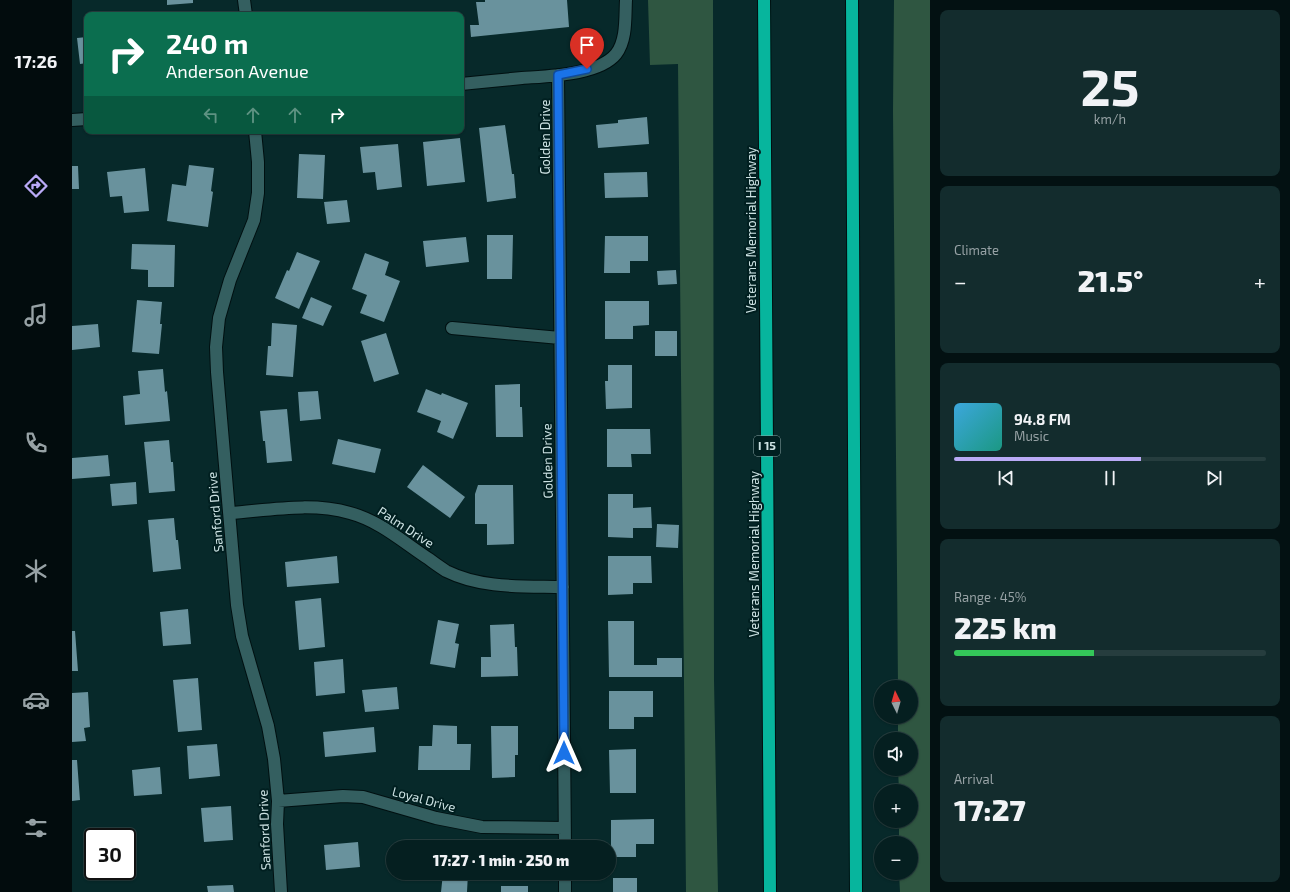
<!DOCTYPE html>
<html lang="en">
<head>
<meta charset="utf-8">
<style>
  :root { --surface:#051f20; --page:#132c2d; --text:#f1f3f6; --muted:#97a2a5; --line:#263d3e; --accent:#baaaf6 }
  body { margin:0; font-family:"Exo 2",sans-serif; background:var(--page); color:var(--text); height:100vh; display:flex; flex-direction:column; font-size:15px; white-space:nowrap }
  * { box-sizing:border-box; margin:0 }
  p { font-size:13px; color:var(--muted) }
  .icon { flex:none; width:22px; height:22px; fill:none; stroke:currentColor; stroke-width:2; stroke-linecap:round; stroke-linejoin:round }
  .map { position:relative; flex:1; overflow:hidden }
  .panel { display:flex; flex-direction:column; gap:10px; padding:10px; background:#031112; width:360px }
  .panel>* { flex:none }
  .guide { position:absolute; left:12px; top:12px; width:380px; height:122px; border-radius:8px; box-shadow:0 1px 3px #0004,0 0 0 1px var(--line); background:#0b6e4f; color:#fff; overflow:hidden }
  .needle { width:26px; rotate:355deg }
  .tools { position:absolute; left:802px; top:680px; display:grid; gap:8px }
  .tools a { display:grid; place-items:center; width:44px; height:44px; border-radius:50%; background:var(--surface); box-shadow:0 1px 3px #0004,0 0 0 1px var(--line); font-size:20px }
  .speed { position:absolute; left:12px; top:828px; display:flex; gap:8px; font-size:20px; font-weight:700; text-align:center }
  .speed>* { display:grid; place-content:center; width:52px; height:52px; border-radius:50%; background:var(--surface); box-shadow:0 1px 3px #0004,0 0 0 1px var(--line); line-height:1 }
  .speed .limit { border:2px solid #111; border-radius:6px; background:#fff; color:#111 }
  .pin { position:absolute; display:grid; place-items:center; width:34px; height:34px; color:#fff; margin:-41px -17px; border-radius:50% 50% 50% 0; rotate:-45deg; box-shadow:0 0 4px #0007 }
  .pin .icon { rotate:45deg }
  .me { position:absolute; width:44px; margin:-22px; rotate:0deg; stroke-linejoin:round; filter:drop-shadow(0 0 3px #0008) }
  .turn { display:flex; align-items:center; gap:14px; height:84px; padding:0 16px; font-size:18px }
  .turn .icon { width:52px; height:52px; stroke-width:2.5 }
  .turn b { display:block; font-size:28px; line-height:34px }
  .lanes { display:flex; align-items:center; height:38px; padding:0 16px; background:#0003; justify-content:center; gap:20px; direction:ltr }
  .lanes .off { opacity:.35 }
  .big { font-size:30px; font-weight:800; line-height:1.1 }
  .panel .tile { flex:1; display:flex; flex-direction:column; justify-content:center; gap:6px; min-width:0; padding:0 14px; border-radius:8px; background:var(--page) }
  .panel .dial { align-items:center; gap:0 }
  .dial b { font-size:52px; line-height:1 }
  .song { display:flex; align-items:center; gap:12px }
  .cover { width:48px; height:48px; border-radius:6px; background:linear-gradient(135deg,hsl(200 70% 55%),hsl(170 70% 35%)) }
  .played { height:4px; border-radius:2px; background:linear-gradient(90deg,var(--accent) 60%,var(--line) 60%) }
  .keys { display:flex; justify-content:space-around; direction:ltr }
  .heat { display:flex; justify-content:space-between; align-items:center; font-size:22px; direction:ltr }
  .charge { height:6px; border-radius:3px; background:linear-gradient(90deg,#34c759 45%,var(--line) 0) }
  .trip { position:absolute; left:314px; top:840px; width:230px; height:40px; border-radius:20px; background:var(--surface); box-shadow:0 1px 3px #0004,0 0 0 1px var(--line); font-weight:800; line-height:40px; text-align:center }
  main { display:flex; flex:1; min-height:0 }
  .tab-bar { display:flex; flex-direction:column; width:72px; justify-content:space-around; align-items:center; background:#020c0d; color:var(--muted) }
  .tab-bar .icon { width:28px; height:28px }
  .tab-bar .current { color:var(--accent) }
  .tab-bar b { font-size:18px; color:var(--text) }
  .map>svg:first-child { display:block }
  .green { fill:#2f5641 }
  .building { fill:#69929d }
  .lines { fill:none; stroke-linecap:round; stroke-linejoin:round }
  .minor-casing { stroke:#001011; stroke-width:14 }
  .highway-casing { stroke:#001011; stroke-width:14 }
  .minor { stroke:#345f60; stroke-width:12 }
  .highway { stroke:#07b59d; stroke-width:12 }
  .route-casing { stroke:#114b97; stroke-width:10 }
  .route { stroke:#1a73e8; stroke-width:7 }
  .labels { text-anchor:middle; stroke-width:4; stroke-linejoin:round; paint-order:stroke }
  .shield { fill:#001f20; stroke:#8fa8a8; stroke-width:1 }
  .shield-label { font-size:12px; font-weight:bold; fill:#cce2e3 }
  .street-label { font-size:13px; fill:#cce2e3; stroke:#001f20 }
</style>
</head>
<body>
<main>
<nav class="tab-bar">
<b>17:26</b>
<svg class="icon current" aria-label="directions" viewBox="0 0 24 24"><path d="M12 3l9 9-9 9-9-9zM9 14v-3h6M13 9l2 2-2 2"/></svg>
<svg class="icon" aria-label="music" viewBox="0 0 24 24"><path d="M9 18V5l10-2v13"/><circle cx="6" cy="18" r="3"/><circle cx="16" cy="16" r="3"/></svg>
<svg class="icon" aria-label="phone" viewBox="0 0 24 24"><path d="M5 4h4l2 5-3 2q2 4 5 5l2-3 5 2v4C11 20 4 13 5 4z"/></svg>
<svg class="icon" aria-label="climate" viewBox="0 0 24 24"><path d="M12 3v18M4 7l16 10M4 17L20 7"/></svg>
<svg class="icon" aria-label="car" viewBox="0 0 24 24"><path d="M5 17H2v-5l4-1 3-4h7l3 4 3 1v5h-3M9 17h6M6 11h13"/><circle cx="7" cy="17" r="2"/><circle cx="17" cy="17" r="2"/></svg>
<svg class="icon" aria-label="filters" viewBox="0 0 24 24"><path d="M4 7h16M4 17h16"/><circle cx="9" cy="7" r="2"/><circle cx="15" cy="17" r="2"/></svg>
</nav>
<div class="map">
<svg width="858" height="892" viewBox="0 0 858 892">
  <rect width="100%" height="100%" fill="#07292a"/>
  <path class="green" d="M576,0H641L642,680L646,892H614L606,64L578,65Z
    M822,0H858V892H828L827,873H839V843H827V821H839V791H827L826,769H839V739H826V717H839V687H826L821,111Z"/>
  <path class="building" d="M95,0H121V3L95,5Z
    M413,0H495L497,27L399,37L398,25H407L404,2H413Z
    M269,11L270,15H250L249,13Z
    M15,37V63L8,64L5,38Z
    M575,117L577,144L526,148L524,125L546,123V120Z
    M433,125L440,174H442L444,198L415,202L407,128Z
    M388,138L393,182L355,186L351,142Z
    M326,144L330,187L305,190L303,172L291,173L288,147Z
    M227,154L253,155L251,199L225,198Z
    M117,165L142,168L139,191L141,192L136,227L95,221L100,184L114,186Z
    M0,166H6L7,189H0Z
    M73,168L77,211L52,213L50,196L38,197L35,172Z
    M575,172L576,197L533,198L532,173Z
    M275,200L278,222L255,224L252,202Z
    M415,235H441L440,279H415Z
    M533,236H576V261H558V273H532Z
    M394,237L397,262L354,267L351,241Z
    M60,244L103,245L102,287H76V270L59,269Z
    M225,252L248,261L227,309L203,298L215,270L217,271Z
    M293,253L317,262L313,275L328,281L312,322L288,313L295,295L280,289Z
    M604,270L605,284L586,285L585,271Z
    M239,297L260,306L251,326L230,318Z
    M65,300L90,302L88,324H90L87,354L60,352Z
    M533,301H577V325L561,326V339H533Z
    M200,323L225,325L221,377L194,375L196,346H199Z
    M26,324L28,347L0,350V326Z
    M583,331H605V356H583Z
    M314,333L327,374L302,382L289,341Z
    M536,365H560V408L534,409L533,381H536Z
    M91,369L93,392L95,391L98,421L53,425L51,396L68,394L66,371Z
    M448,384V407H450L451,437H424L423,385Z
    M354,389L369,395L370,393L396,403L381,439L365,432L369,421L345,412Z
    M246,391L249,419L228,421L226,392Z
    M215,409L220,461L195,463L193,441H191L188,411Z
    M535,429H578L579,454H559L560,467H535Z
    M266,439L309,449L303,473L260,464Z
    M97,440L99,462H101L103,491L77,493L72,442Z
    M36,455L38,476L0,479V458Z
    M351,465L393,497L378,518L335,487Z
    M64,482L65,504L40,506L38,484Z
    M406,485H441L442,544L415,545V524H403V494Z
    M536,494H561V508L579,507L580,528H561V538L536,537Z
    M102,518L104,540H106L109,569L81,572L76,520Z
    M585,524L607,525L606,548L584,547Z
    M265,556L267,583L215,587L213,562Z
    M536,556H579L580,583H561V594L536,595Z
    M249,598L253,647L227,650L223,601Z
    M116,609L119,644L91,646L88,612Z
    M366,620L387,624L383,643L387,644L383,668L358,664Z
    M536,621H562V665H585V658H610V677H537Z
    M442,624L443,647H445L446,676L409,677V657H419L418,625Z
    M0,631H3L6,671H0Z
    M271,659L273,693L244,696L242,662Z
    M126,678L130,730L106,732L101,680Z
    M325,687L327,709L293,712L290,690Z
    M537,691H581V717H562V729H537Z
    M16,692L18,727L12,728L14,741L0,742V693Z
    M361,725L385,726V744H399L398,770H346L347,746H360Z
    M419,726H446V755H443V777L420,778Z
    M302,727L304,752L253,757L251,732Z
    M145,744L148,776L117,779L115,746Z
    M564,749V793H538L537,750Z
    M0,760H5L8,800L0,801Z
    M88,767L90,794L62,796L60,770Z
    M159,806L161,840L132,842L129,808Z
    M582,819V844H564V857H539V820Z
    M286,842L288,867L254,870L252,845Z
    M371,873H396L395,892H369Z
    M541,878H565V892H541Z
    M161,885L162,892H136L135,886Z
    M429,886H456V892H429Z"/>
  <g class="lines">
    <defs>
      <path id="minor" d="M172,0L174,15
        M486,75L493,847
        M389,84C409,82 430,80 450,78C476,76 527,75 544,54C555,40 553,17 554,0
        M0,120L15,119
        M183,131L186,162V193L182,220L158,280L147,318L144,347L145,372L165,605L170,636L196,726L202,759L206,801L205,824L209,892
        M380,328L488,338
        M158,513C198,510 239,502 278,513C308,521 331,542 357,559C362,563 368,567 374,571C410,589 452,586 491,587
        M206,801L271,796L291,797L364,818L410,827L492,828
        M493,873V892"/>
      <path id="highway" d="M692,0L698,892
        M780,0L784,892"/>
    </defs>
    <use href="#minor" class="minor-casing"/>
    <use href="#highway" class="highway-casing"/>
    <use href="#minor" class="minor"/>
    <use href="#highway" class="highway"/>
  </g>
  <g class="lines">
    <defs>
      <path id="route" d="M492,753L486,75L515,69"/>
    </defs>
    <use href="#route" class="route-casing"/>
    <use href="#route" class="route"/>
  </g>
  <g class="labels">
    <rect class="shield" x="682" y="436" width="26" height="20" rx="3"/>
    <g class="shield-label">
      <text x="695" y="450">I 15</text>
    </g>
    <g class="street-label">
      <text transform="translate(473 137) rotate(-90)" y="5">Golden Drive</text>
      <text transform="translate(679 230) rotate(-90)" y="5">Veterans Memorial Highway</text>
      <text transform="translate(475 461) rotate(-91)" y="5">Golden Drive</text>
      <text transform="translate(143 512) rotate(-95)" y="5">Sanford Drive</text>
      <text transform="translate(334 527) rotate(33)" y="5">Palm Drive</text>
      <text transform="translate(682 554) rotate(-90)" y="5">Veterans Memorial Highway</text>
      <text transform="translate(352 799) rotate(15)" y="5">Loyal Drive</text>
      <text transform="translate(192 830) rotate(-92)" y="5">Sanford Drive</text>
    </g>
  </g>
</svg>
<div class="tools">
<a><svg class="needle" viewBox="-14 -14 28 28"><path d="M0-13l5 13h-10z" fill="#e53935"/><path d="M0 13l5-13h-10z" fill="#97a2a5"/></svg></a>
<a><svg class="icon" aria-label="sound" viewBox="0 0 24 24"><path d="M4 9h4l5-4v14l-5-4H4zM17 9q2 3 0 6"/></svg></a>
<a>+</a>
<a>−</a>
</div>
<div class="speed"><div class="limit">30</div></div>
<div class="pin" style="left:515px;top:69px;background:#d93025"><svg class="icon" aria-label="arrive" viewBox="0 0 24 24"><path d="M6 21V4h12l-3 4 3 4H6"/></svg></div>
<svg class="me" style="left:492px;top:753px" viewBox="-20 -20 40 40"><path d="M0-17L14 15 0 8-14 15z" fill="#1a73e8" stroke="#fff" stroke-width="4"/></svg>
<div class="trip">17:27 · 1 min · 250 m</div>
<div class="guide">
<div class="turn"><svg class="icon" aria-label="right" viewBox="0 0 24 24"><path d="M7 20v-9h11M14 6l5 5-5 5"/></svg><div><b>240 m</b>Anderson Avenue</div></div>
<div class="lanes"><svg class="icon off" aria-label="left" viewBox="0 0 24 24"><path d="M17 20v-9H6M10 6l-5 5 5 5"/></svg><svg class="icon off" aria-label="ahead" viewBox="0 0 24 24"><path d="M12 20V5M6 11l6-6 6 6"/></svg><svg class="icon off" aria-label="ahead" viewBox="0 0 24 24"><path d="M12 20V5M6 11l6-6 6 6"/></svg><svg class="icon" aria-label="right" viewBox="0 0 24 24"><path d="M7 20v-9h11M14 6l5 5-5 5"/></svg></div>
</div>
</div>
<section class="panel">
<div class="tile dial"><b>25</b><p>km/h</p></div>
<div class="tile"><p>Climate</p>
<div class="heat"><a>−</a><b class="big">21.5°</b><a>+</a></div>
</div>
<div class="tile">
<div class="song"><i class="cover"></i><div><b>94.8 FM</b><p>Music</p></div></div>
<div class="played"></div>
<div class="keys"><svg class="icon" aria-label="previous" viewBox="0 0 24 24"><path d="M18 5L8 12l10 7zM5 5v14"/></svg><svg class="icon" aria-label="pause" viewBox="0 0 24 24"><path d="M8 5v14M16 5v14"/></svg><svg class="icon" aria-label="next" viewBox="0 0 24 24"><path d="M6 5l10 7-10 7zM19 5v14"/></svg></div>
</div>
<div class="tile"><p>Range · 45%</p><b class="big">225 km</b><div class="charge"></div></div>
<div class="tile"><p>Arrival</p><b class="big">17:27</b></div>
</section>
</main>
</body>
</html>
